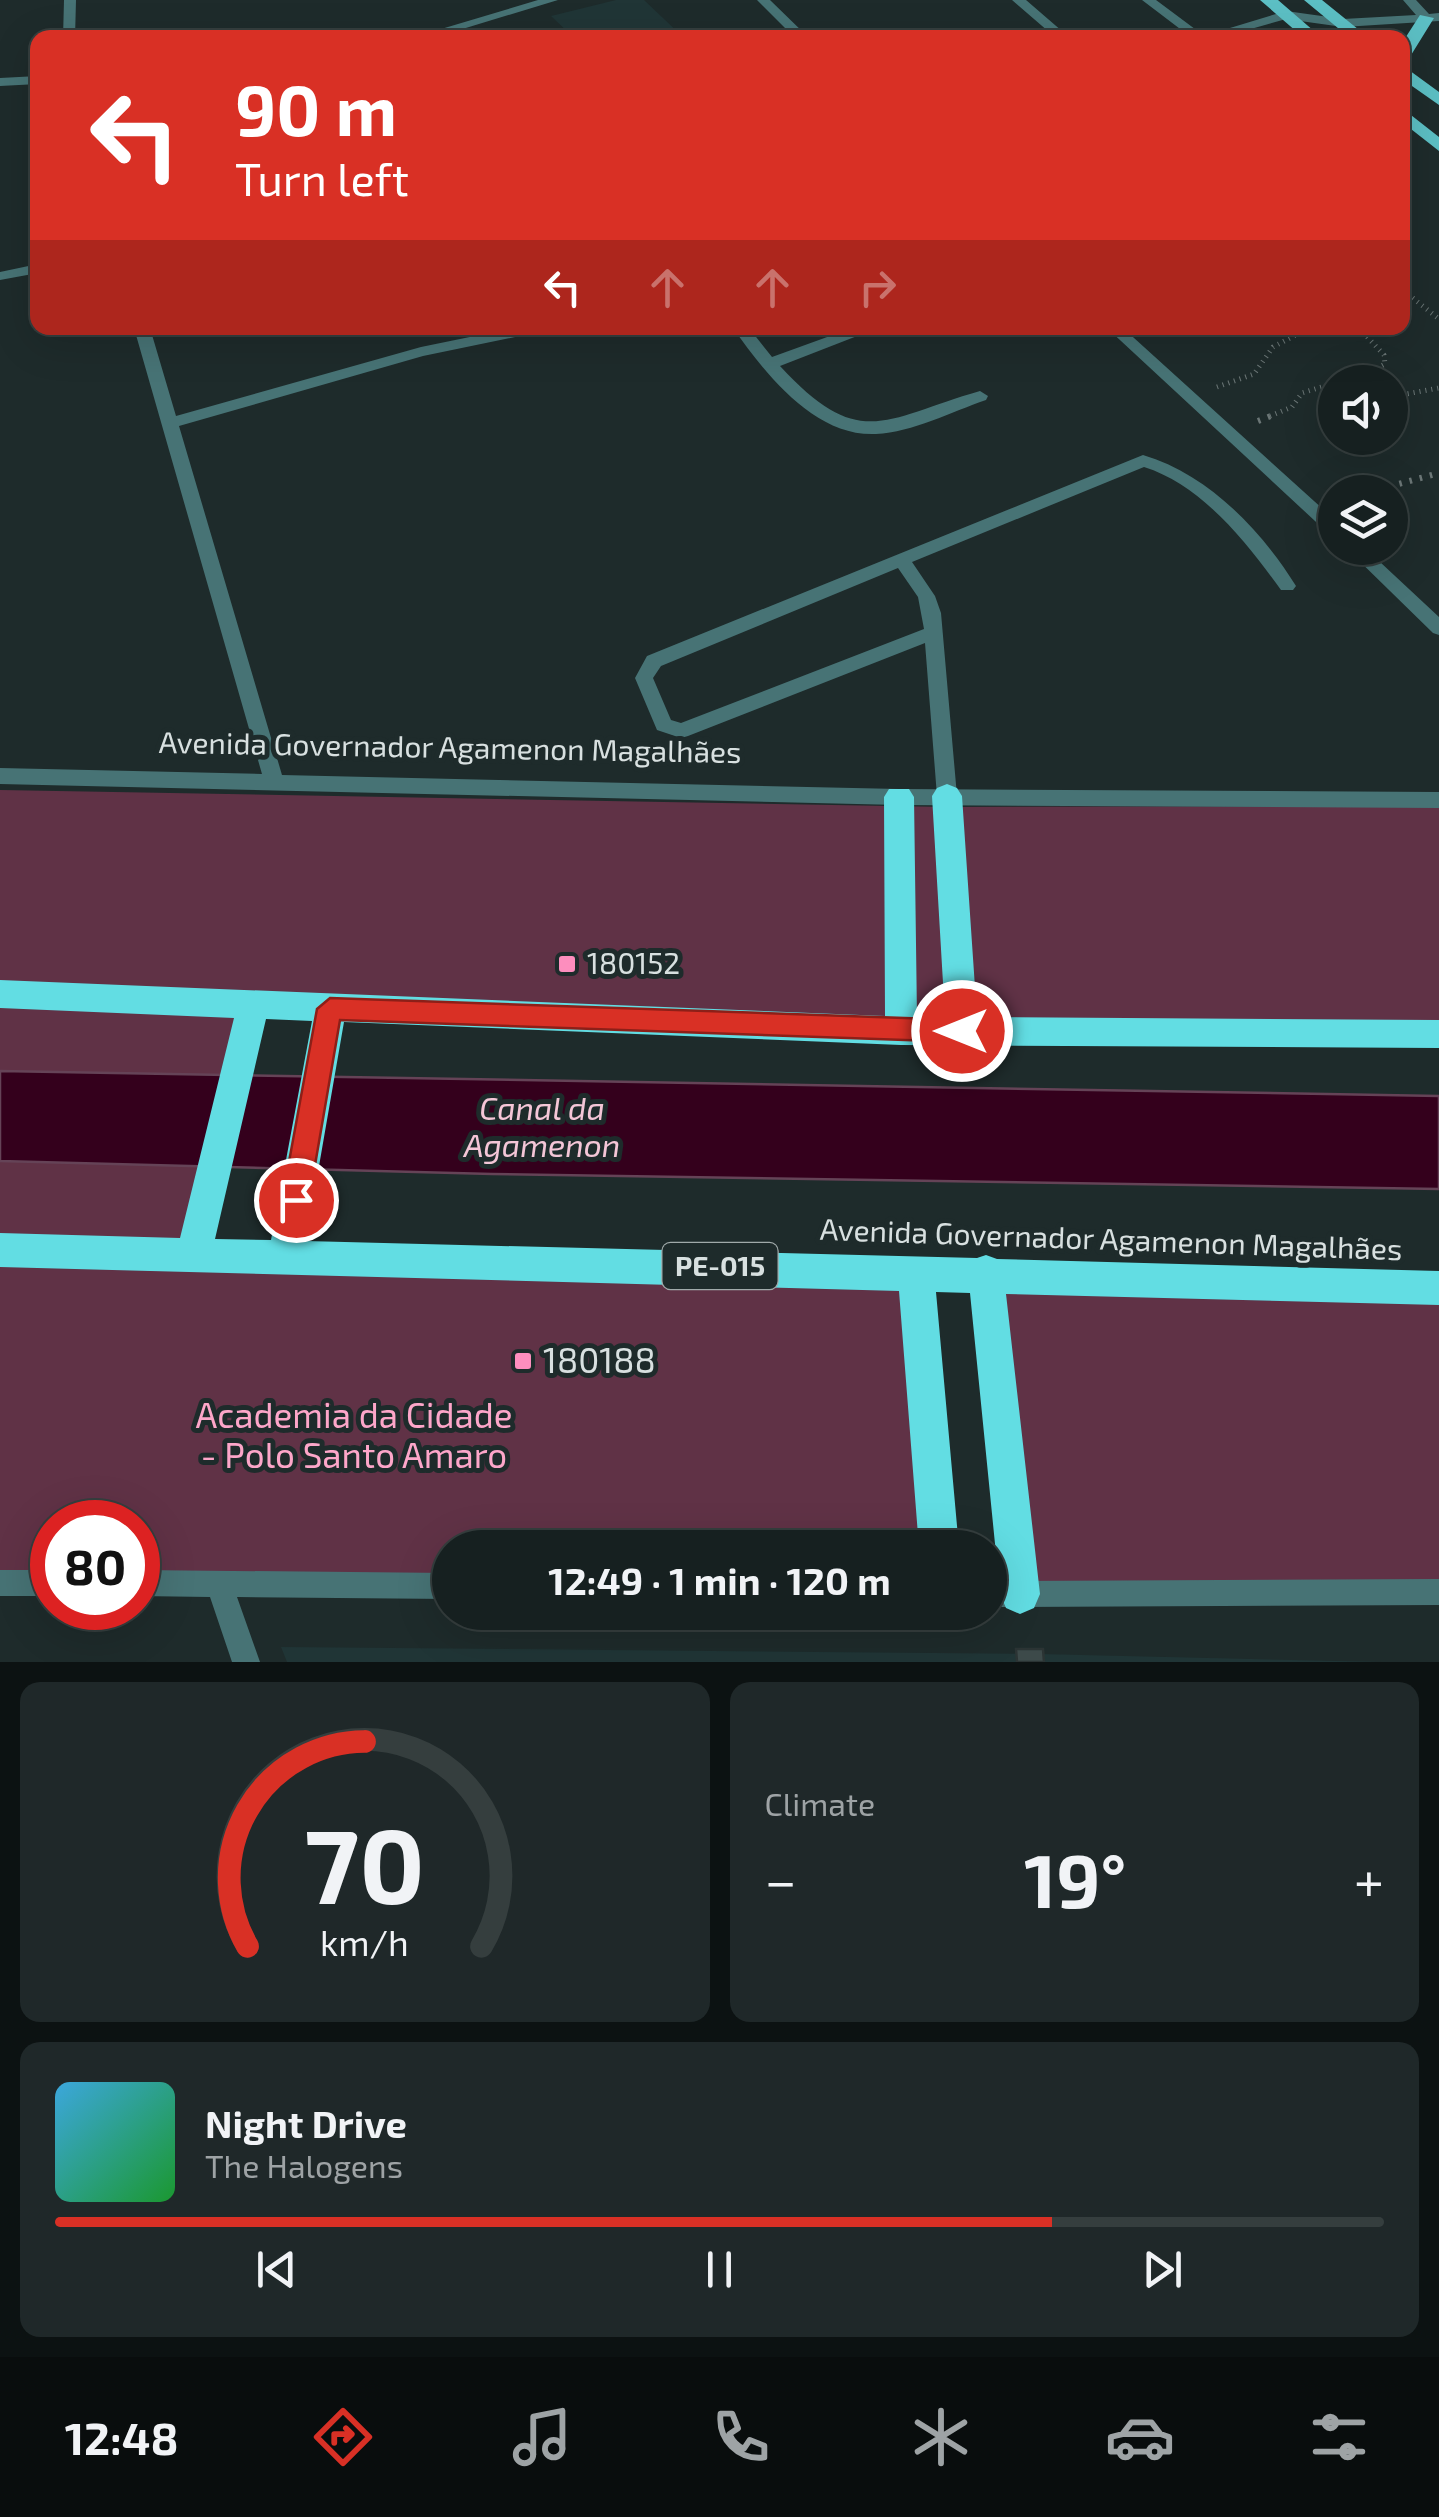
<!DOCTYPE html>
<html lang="en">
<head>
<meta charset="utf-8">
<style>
  :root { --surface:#162020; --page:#1f2829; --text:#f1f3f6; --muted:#9ea3a5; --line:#353e3e; --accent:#d93025 }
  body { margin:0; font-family:"Exo 2",sans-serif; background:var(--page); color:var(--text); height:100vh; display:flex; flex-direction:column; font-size:38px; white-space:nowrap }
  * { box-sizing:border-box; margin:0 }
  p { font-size:32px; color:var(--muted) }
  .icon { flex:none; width:55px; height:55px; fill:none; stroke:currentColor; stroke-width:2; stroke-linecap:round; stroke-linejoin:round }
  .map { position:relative; height:1662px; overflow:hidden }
  .sheet { display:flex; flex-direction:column; gap:20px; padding:20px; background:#0c1212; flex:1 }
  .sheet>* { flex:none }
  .hud { position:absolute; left:30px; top:30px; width:1380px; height:305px; border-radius:20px; box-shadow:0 10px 40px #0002,0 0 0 2px var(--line); background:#d93025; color:#fff; overflow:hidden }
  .controls { position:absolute; left:1318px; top:365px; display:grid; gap:20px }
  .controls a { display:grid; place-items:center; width:90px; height:90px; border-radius:50%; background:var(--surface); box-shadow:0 10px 40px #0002,0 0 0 2px var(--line); font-size:50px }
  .speed { position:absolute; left:30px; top:1500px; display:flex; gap:20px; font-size:50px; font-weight:700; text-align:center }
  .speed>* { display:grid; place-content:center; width:130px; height:130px; border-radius:50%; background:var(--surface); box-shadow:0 10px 40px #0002,0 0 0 2px var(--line); line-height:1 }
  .speed .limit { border:15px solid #d22; background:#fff; color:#111 }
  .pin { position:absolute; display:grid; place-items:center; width:85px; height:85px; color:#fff; margin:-42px; border:5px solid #fff; border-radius:50%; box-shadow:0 2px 10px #0007 }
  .me { position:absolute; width:110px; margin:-55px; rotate:270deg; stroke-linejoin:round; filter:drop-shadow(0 0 8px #0008) }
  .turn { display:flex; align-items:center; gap:35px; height:210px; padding:0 40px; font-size:45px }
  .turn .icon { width:130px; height:130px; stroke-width:2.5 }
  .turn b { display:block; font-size:70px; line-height:85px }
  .lanes { display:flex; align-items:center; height:95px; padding:0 40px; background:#0003; justify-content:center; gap:50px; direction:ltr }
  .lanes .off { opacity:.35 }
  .big { font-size:75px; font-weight:700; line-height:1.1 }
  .sheet .widget { flex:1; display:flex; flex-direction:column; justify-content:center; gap:15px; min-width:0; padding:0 35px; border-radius:20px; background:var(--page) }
  .sheet .dial { align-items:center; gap:0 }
  .dial svg { height:260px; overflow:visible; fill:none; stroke:var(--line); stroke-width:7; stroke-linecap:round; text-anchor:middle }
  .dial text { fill:var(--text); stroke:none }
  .song { display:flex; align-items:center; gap:30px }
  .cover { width:120px; height:120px; border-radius:15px; background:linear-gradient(135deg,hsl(200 70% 55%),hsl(130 70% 35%)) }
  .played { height:10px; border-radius:5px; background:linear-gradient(90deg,var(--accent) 75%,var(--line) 75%) }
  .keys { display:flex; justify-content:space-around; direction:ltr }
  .heat { display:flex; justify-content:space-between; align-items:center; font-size:55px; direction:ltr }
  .sheet .tiles { flex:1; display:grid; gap:20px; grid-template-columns:1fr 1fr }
  .widget:last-child { grid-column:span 2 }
  .trip { position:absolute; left:432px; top:1530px; width:575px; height:100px; border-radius:50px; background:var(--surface); box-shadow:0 10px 40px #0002,0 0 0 2px var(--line); font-weight:700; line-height:100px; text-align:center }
  .dock { display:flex; height:160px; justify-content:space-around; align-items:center; background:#090d0d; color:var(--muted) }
  .dock .icon { width:70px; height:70px }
  .dock .current { color:var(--accent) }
  .dock b { font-size:45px; color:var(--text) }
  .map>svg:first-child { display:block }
  .built { fill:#203536 }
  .green { fill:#603246 }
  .water { fill:#34001c; stroke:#654357; stroke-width:2.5 }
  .building { fill:#3d4a4a; stroke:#2b3434; stroke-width:2.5 }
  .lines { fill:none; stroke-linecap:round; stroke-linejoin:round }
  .path-far1 { stroke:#6b7676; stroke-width:5; stroke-dasharray:1 5; stroke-linecap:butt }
  .path { stroke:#6b7676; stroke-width:6; stroke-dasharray:2.5 8; stroke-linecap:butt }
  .lane { fill:#477375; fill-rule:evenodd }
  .street { fill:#477375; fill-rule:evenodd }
  .primary { fill:#5cbfc4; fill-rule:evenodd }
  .highway { fill:#62dde3; fill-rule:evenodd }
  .route { fill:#d93025; stroke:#8d1f18; stroke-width:2.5 }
  .poi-dot { fill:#fd8ebe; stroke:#1e2b2b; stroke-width:4 }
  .labels { text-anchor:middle; stroke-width:10; stroke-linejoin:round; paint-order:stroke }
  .shield { fill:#1e2b2b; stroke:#a0aaaa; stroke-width:2.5 }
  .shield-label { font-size:28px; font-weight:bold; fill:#d8e0e0 }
  .street-label { font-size:30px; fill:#d8e0e0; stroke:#1e2b2b }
  .poi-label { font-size:30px; fill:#d8e0e0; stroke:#1e2b2b; text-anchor:start }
  .water-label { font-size:32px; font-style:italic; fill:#f4c6d7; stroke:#1e2b2b }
  .near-poi-label { font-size:35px; fill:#d8e0e0; stroke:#1e2b2b; text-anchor:start }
  .near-park-label { font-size:35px; fill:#fda6c9; stroke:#1e2b2b }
</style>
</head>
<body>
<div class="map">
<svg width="1439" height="1662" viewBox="0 0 1439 1662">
  <rect width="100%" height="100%" fill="#1e2b2b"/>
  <path class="built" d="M616,0H644L683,37H573L551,16Z
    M281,1647L1040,1654L1382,1662H287Z"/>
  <path class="green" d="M0,790L946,807L1439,806V1034L253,1006L194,1252L916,1272L939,1547L450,1548V1586L138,1583V1522H52V1583H0Z
    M986,1272L1439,1288V1592L1020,1594Z"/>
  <path class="water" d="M0,1071L1439,1096V1189L492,1174L0,1161Z"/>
  <path class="building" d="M1016,1649H1043L1044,1662H1017Z"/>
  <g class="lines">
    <path class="path-far1" d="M1402,297L1409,295L1439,319
      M1359,328L1384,355L1385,364L1357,379L1361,382
      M1338,382L1357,379
      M1217,387L1254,374L1273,347L1309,328
      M1390,397L1439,388
      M1270,416L1292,407L1302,393L1335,383"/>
    <path class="path" d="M1258,421L1276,414
      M1369,492L1439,473"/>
    <path class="lane" d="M1142,0H1156L1207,38H1192Z
      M1143,455C1208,474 1261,530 1296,586L1293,590H1281C1247,543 1202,485 1144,467L912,562L935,596L941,613L957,796L954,801H940L937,796L925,643L688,736L681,738L657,730L635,678L647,656ZM898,568L918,597L924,629L681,723L671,720L653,678L661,666Z"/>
    <path class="street" d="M64,0H76L75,38H63Z
      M538,0H558L433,38H411Z
      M757,0H770L809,38H795Z
      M1012,0H1026L1070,38H1056Z
      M1403,0H1416L1429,14L1439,13V21L1343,27L1286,19L1219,38H1197L1286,11L1343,19L1416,15Z
      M38,76V84L0,86V78Z
      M38,264V273L0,280V272Z
      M134,328H150L176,416L421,347L514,328H542L534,333L423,356L179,426L282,775L899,789L1439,792V808L899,805L0,784V768L262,774Z
      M733,328H749L772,357L852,328H872L870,331L780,366C860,453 885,418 980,391L988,396L986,400C951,412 913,432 876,434C814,437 765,373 733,328Z
      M1107,328H1123L1335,520V536L1329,534Z
      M1346,548H1365L1439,617V635L1433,633Z
      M0,1570H52V1596H0Z
      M138,1570L450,1573V1599L237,1597L260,1662H232L210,1597L138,1596Z
      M1439,1579V1605L990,1607V1581Z"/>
    <path class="primary" d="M1260,0H1278L1322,38H1304Z
      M1304,0H1322L1369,38H1350Z
      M1420,15L1434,18L1408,60L1402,62V43Z
      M1402,65L1439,92V105L1402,79Z
      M1402,108L1439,137V151L1402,122Z"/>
    <path class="highway" d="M947,784L957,788L962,796L977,1017L1439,1020V1048L901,1045L344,1022L306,1241L977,1258L986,1255L997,1259L1439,1271V1305L1006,1294L1040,1594L1034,1608L1020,1614L1006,1608L1000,1594L970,1293L936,1292L959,1548H919L899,1291L0,1267V1233L180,1238L234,1018L0,1008V980L885,1016L884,797L889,789H909L914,797L917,1017H945L932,796L937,788ZM266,1019L312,1021L271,1240L215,1239Z"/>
  </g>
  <path class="route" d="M330,998L962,1020L975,1031L962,1042L340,1020L309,1200L305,1209L296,1213L286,1209L282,1200L317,1009Z"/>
  <g class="poi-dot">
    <rect x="557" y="954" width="20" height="20" rx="5"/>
    <rect x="513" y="1351" width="20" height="20" rx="5"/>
  </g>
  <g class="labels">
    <rect class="shield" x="662.5" y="1243" width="115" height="46" rx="8"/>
    <g class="shield-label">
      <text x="720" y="1276">PE-015</text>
    </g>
    <g class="street-label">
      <text transform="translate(450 748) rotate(1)" y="10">Avenida Governador Agamenon Magalhães</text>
      <text transform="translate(1111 1240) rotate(2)" y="10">Avenida Governador Agamenon Magalhães</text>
    </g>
    <g class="poi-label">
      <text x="587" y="974">180152</text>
    </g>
    <g class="water-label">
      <text x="542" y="1120">Canal da<tspan x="542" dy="37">Agamenon</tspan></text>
    </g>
    <g class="near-poi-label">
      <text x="543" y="1373">180188</text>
    </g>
    <g class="near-park-label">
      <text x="354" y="1428">Academia da Cidade<tspan x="354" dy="40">- Polo Santo Amaro</tspan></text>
    </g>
  </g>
</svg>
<div class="controls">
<a><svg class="icon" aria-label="sound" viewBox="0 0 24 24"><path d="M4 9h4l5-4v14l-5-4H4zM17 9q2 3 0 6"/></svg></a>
<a><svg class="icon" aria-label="layers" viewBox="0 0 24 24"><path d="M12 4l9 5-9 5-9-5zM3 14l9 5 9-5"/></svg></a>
</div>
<div class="speed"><div class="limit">80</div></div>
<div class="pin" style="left:296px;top:1200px;background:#d93025"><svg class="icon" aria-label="arrive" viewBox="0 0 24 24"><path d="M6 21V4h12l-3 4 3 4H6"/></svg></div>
<svg class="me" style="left:962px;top:1031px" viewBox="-20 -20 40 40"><circle r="17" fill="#d93025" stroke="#fff" stroke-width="3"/><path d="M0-11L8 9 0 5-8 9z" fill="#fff"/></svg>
<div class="trip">12:49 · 1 min · 120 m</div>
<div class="hud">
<div class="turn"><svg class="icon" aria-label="left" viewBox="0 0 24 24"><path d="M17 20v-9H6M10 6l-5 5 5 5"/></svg><div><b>90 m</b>Turn left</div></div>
<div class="lanes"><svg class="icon" aria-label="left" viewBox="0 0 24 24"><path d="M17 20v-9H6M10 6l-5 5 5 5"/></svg><svg class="icon off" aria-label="ahead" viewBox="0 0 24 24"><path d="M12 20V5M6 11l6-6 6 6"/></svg><svg class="icon off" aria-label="ahead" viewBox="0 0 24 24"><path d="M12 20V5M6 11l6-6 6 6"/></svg><svg class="icon off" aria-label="right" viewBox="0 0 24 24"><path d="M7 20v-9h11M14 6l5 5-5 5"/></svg></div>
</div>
</div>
<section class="sheet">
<div class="tiles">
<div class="widget dial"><svg viewBox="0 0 100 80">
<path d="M14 69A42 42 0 1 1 86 69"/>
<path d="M14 69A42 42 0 0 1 50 6" stroke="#d93025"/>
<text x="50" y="56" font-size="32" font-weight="700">70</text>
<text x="50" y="72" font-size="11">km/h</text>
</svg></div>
<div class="widget"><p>Climate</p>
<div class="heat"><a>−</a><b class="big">19°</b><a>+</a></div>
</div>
<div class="widget">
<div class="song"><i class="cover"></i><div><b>Night Drive</b><p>The Halogens</p></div></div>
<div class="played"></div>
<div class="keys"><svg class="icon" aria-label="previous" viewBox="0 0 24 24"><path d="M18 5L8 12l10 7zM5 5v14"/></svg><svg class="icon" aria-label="pause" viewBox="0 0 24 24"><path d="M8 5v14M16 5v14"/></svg><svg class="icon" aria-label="next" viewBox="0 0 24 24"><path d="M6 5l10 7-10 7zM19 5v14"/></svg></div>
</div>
</div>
</section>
<nav class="dock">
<b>12:48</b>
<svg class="icon current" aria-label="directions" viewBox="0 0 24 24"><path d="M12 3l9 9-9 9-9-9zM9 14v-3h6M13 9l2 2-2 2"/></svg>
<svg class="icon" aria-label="music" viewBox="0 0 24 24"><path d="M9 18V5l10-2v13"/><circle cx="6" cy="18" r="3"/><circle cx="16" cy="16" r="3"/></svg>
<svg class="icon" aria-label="phone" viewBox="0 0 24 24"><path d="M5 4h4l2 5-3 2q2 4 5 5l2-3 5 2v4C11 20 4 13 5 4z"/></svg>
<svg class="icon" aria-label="climate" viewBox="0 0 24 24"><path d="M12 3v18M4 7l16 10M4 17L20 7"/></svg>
<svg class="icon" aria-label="car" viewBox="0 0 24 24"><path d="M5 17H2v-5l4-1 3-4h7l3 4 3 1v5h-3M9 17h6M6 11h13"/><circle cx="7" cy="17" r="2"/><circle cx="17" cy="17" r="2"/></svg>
<svg class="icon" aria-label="filters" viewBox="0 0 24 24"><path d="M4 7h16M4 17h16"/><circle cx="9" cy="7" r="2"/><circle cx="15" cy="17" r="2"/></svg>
</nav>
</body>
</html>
